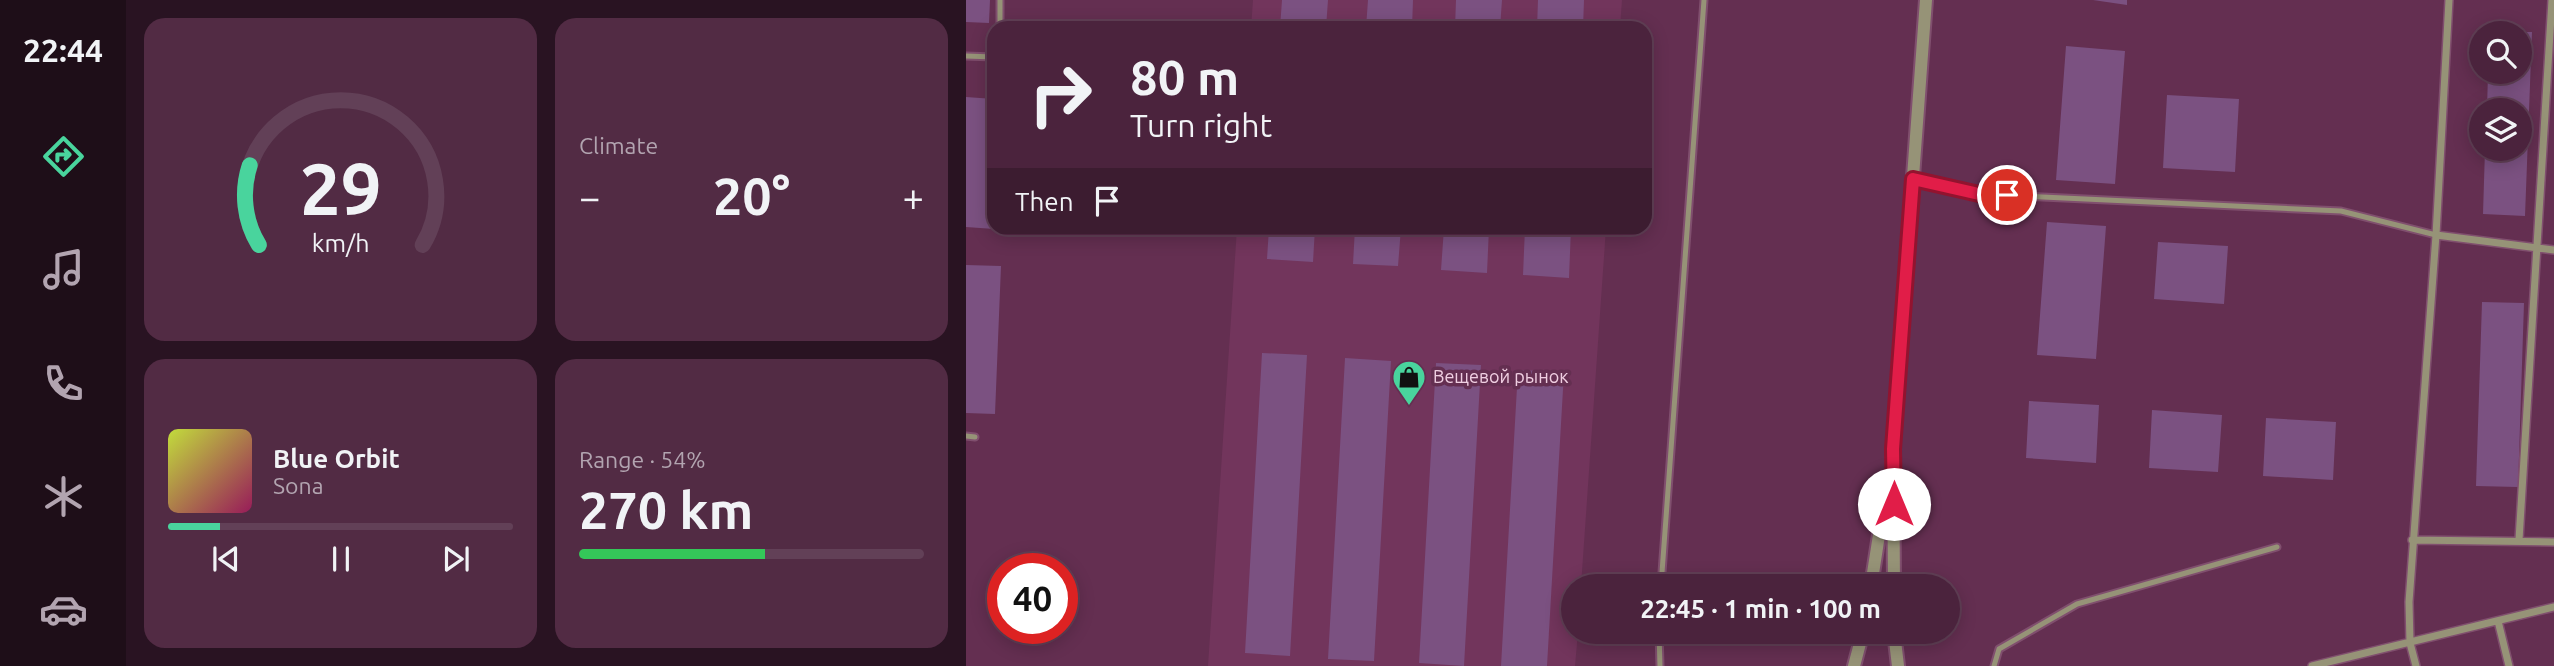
<!DOCTYPE html>
<html lang="en">
<head>
<meta charset="utf-8">
<style>
  :root { --surface:#4b233d; --page:#522b44; --text:#f1f3f6; --muted:#b2a4b0; --line:#624057; --accent:#49d49d }
  body { margin:0; font-family:Ubuntu,sans-serif; background:var(--page); color:var(--text); height:100vh; display:flex; flex-direction:column; font-size:26px; white-space:nowrap }
  * { box-sizing:border-box; margin:0 }
  p { font-size:23px; color:var(--muted) }
  .icon { flex:none; width:38px; height:38px; fill:none; stroke:currentColor; stroke-width:2; stroke-linecap:round; stroke-linejoin:round }
  .map { position:relative; flex:1; overflow:hidden }
  .sheet { display:flex; flex-direction:column; gap:18px; padding:18px; background:#291322; width:840px }
  .sheet>* { flex:none }
  .top-card { position:absolute; left:21px; top:21px; width:665px; height:214px; border-radius:21px; box-shadow:0 4px 18px #0003,0 0 0 2px var(--line); background:#4b233d; color:var(--text); overflow:hidden }
  .buttons { position:absolute; left:1503px; top:21px; display:grid; gap:14px }
  .buttons a { display:grid; place-items:center; width:63px; height:63px; border-radius:50%; background:var(--surface); box-shadow:0 4px 18px #0003,0 0 0 2px var(--line); font-size:35px }
  .speed { position:absolute; left:21px; top:553px; display:flex; gap:14px; font-size:35px; font-weight:700; text-align:center }
  .speed>* { display:grid; place-content:center; width:91px; height:91px; border-radius:50%; background:var(--surface); box-shadow:0 4px 18px #0003,0 0 0 2px var(--line); line-height:1 }
  .speed .limit { border:10px solid #d22; background:#fff; color:#111 }
  .pin { position:absolute; display:grid; place-items:center; width:60px; height:60px; color:#fff; margin:-30px; border:4px solid #fff; border-radius:50%; box-shadow:0 2px 7px #0007 }
  .me { position:absolute; width:77px; margin:-38px; rotate:0deg; stroke-linejoin:round; filter:drop-shadow(0 0 5px #0008) }
  .turn { display:flex; align-items:center; gap:24px; height:147px; padding:0 28px; font-size:32px }
  .turn .icon { width:91px; height:91px; stroke-width:2.5 }
  .turn b { display:block; font-size:49px; line-height:60px }
  .then { display:flex; align-items:center; height:66px; padding:0 28px; background:#0003; gap:14px; font-size:26px }
  .big { font-size:52px; font-weight:600; line-height:1.1 }
  .sheet .card { flex:1; display:flex; flex-direction:column; justify-content:center; gap:10px; min-width:0; padding:0 24px; border-radius:21px; background:var(--page) }
  .sheet .dial { align-items:center; gap:0 }
  .dial svg { height:182px; overflow:visible; fill:none; stroke:var(--line); stroke-width:7; stroke-linecap:round; text-anchor:middle }
  .dial text { fill:var(--text); stroke:none }
  .song { display:flex; align-items:center; gap:21px }
  .cover { width:84px; height:84px; border-radius:10px; background:linear-gradient(135deg,hsl(70 70% 55%),hsl(330 70% 35%)) }
  .played { height:7px; border-radius:4px; background:linear-gradient(90deg,var(--accent) 15%,var(--line) 15%) }
  .keys { display:flex; justify-content:space-around; direction:ltr }
  .heat { display:flex; justify-content:space-between; align-items:center; font-size:38px; direction:ltr }
  .charge { height:10px; border-radius:5px; background:linear-gradient(90deg,#34c759 54%,var(--line) 0) }
  .sheet .tiles { flex:1; display:grid; gap:18px; grid-template-columns:repeat(2,1fr) }
  .trip { position:absolute; left:595px; top:574px; width:399px; height:70px; border-radius:35px; background:var(--surface); box-shadow:0 4px 18px #0003,0 0 0 2px var(--line); font-weight:600; line-height:70px; text-align:center }
  main { display:flex; flex:1; min-height:0 }
  .menu { display:flex; flex-direction:column; width:126px; justify-content:space-around; align-items:center; background:#1e0e18; color:var(--muted) }
  .menu .icon { width:49px; height:49px }
  .menu .current { color:var(--accent) }
  .menu b { font-size:32px; color:var(--text) }
  .map>svg:first-child { display:block }
  .built { fill:#72355c }
  .building { fill:#7b5181 }
  .lines { fill:none; stroke-linecap:round; stroke-linejoin:round }
  .service-casing { stroke:#804f6e; stroke-width:9 }
  .minor-casing { stroke:#804f6e; stroke-width:10 }
  .tertiary-casing { stroke:#804f6e; stroke-width:16 }
  .service { stroke:#969377; stroke-width:5 }
  .minor { stroke:#969377; stroke-width:7 }
  .tertiary { stroke:#969377; stroke-width:12 }
  .route-casing { stroke:#92132f; stroke-width:18 }
  .route { stroke:#e11d48; stroke-width:12 }
  .labels { text-anchor:middle; stroke-width:7; stroke-linejoin:round; paint-order:stroke }
  .poi-label { font-size:18px; fill:#f0cfe2; stroke:#642f51; text-anchor:start }
</style>
</head>
<body>
<main>
<nav class="menu">
<b>22:44</b>
<svg class="icon current" aria-label="directions" viewBox="0 0 24 24"><path d="M12 3l9 9-9 9-9-9zM9 14v-3h6M13 9l2 2-2 2"/></svg>
<svg class="icon" aria-label="music" viewBox="0 0 24 24"><path d="M9 18V5l10-2v13"/><circle cx="6" cy="18" r="3"/><circle cx="16" cy="16" r="3"/></svg>
<svg class="icon" aria-label="phone" viewBox="0 0 24 24"><path d="M5 4h4l2 5-3 2q2 4 5 5l2-3 5 2v4C11 20 4 13 5 4z"/></svg>
<svg class="icon" aria-label="climate" viewBox="0 0 24 24"><path d="M12 3v18M4 7l16 10M4 17L20 7"/></svg>
<svg class="icon" aria-label="car" viewBox="0 0 24 24"><path d="M5 17H2v-5l4-1 3-4h7l3 4 3 1v5h-3M9 17h6M6 11h13"/><circle cx="7" cy="17" r="2"/><circle cx="17" cy="17" r="2"/></svg>
</nav>
<section class="sheet">
<div class="tiles">
<div class="card dial"><svg viewBox="0 0 100 80">
<path d="M14 69A42 42 0 1 1 86 69"/>
<path d="M14 69A42 42 0 0 1 10 34" stroke="#49d49d"/>
<text x="50" y="56" font-size="32" font-weight="700">29</text>
<text x="50" y="72" font-size="11">km/h</text>
</svg></div>
<div class="card"><p>Climate</p>
<div class="heat"><a>−</a><b class="big">20°</b><a>+</a></div>
</div>
<div class="card">
<div class="song"><i class="cover"></i><div><b>Blue Orbit</b><p>Sona</p></div></div>
<div class="played"></div>
<div class="keys"><svg class="icon" aria-label="previous" viewBox="0 0 24 24"><path d="M18 5L8 12l10 7zM5 5v14"/></svg><svg class="icon" aria-label="pause" viewBox="0 0 24 24"><path d="M8 5v14M16 5v14"/></svg><svg class="icon" aria-label="next" viewBox="0 0 24 24"><path d="M6 5l10 7-10 7zM19 5v14"/></svg></div>
</div>
<div class="card"><p>Range · 54%</p><b class="big">270 km</b><div class="charge"></div></div>
</div>
</section>
<div class="map">
<svg width="1588" height="666" viewBox="0 0 1588 666">
  <rect width="100%" height="100%" fill="#642f51"/>
  <path class="built" d="M287,0H656L654,28H285Z
    M271,228H640L615,586H607V632H612L609,666H242Z"/>
  <path class="building" d="M0,0H24L23,23L0,22Z
    M316,0H362L360,28H314Z
    M402,0H447L446,28H400Z
    M490,0H536L534,28H489Z
    M572,0H618L617,28H571Z
    M1127,0H1161V5Z
    M1554,32H1566L1559,216L1517,214L1519,149H1554V110H1521L1522,72H1554Z
    M1100,46L1159,51L1149,184L1090,180Z
    M1201,95L1273,99L1269,172L1197,168Z
    M0,97L28,99V229L0,227Z
    M1081,222L1140,226L1130,359L1071,355Z
    M303,228H349L347,262L301,259Z
    M389,228H435L432,266L387,264Z
    M478,228H523L521,273L475,270Z
    M559,228H605L603,278L557,275Z
    M1192,242L1262,246L1258,304L1188,299Z
    M0,265L35,266L29,414L0,413Z
    M1516,302L1558,303L1552,487L1510,486Z
    M296,353L341,355L324,656L279,653Z
    M379,358L425,361L408,661L362,659Z
    M470,363L515,365L498,666L453,663Z
    M552,370L598,372L581,666H535Z
    M1063,401L1133,405L1130,463L1060,458Z
    M1186,410L1256,415L1252,472L1183,468Z
    M1300,418L1370,422L1367,480L1297,476Z"/>
  <g class="lines">
    <defs>
      <path id="service" d="M34,28V0
        M0,56L28,57
        M947,179L1013,194L1375,211L1470,235
        M0,436L9,437
        M695,586L738,0
        M693,632L694,666
        M1028,666L1033,649L1111,604L1311,547"/>
      <path id="minor" d="M1470,235L1588,250
        M1446,540L1588,542
        M1553,540L1586,0
        M1532,621L1543,666
        M1346,666L1588,607
        M1450,666L1444,643L1443,602L1470,235L1483,0"/>
      <path id="tertiary" d="M905,586L921,484
        M928,586L927,449L960,0
        M928,632L932,666
        M888,666L897,632"/>
    </defs>
    <use href="#service" class="service-casing"/>
    <use href="#minor" class="minor-casing"/>
    <use href="#tertiary" class="tertiary-casing"/>
    <use href="#service" class="service"/>
    <use href="#minor" class="minor"/>
    <use href="#tertiary" class="tertiary"/>
  </g>
  <g class="lines">
    <defs>
      <path id="route" d="M928,504L927,449L947,179L1013,194L1041,195"/>
    </defs>
    <use href="#route" class="route-casing"/>
    <use href="#route" class="route"/>
  </g>
  <defs>
    <symbol id="shop-pin" viewBox="-11 -11 22 30"><path d="M0 17L-7.5 6A9.5 9.5 0 1 1 7.5 6Z" fill="#49d49d" stroke="#642f51"/><path d="M-5-2.5h2.3a2.7 3.5 0 0 1 5.4 0H5L5.5 6h-11ZM-1.5-2.5h3a1.5 2.3 0 0 0-3 0Z" fill="#111"/></symbol>
  </defs>
  <g fill-rule="evenodd">
    <use href="#shop-pin" x="424" y="358" width="38" height="52"/>
  </g>
  <g class="labels">
    <g class="poi-label">
      <text x="467" y="383">Вещевой рынок</text>
    </g>
  </g>
</svg>
<div class="buttons">
<a><svg class="icon" aria-label="search" viewBox="0 0 24 24"><circle cx="10" cy="10" r="6"/><path d="M15 15l6 6"/></svg></a>
<a><svg class="icon" aria-label="layers" viewBox="0 0 24 24"><path d="M12 4l9 5-9 5-9-5zM3 14l9 5 9-5"/></svg></a>
</div>
<div class="speed"><div class="limit">40</div></div>
<div class="pin" style="left:1041px;top:195px;background:#d93025"><svg class="icon" aria-label="arrive" viewBox="0 0 24 24"><path d="M6 21V4h12l-3 4 3 4H6"/></svg></div>
<svg class="me" style="left:928px;top:504px" viewBox="-20 -20 40 40"><circle r="19" fill="#fff"/><path d="M0-13L10 11 0 6-10 11z" fill="#e11d48"/></svg>
<div class="trip">22:45 · 1 min · 100 m</div>
<div class="top-card">
<div class="turn"><svg class="icon" aria-label="right" viewBox="0 0 24 24"><path d="M7 20v-9h11M14 6l5 5-5 5"/></svg><div><b>80 m</b>Turn right</div></div>
<div class="then">Then<svg class="icon" aria-label="arrive" viewBox="0 0 24 24"><path d="M6 21V4h12l-3 4 3 4H6"/></svg></div>
</div>
</div>
</main>
</body>
</html>
